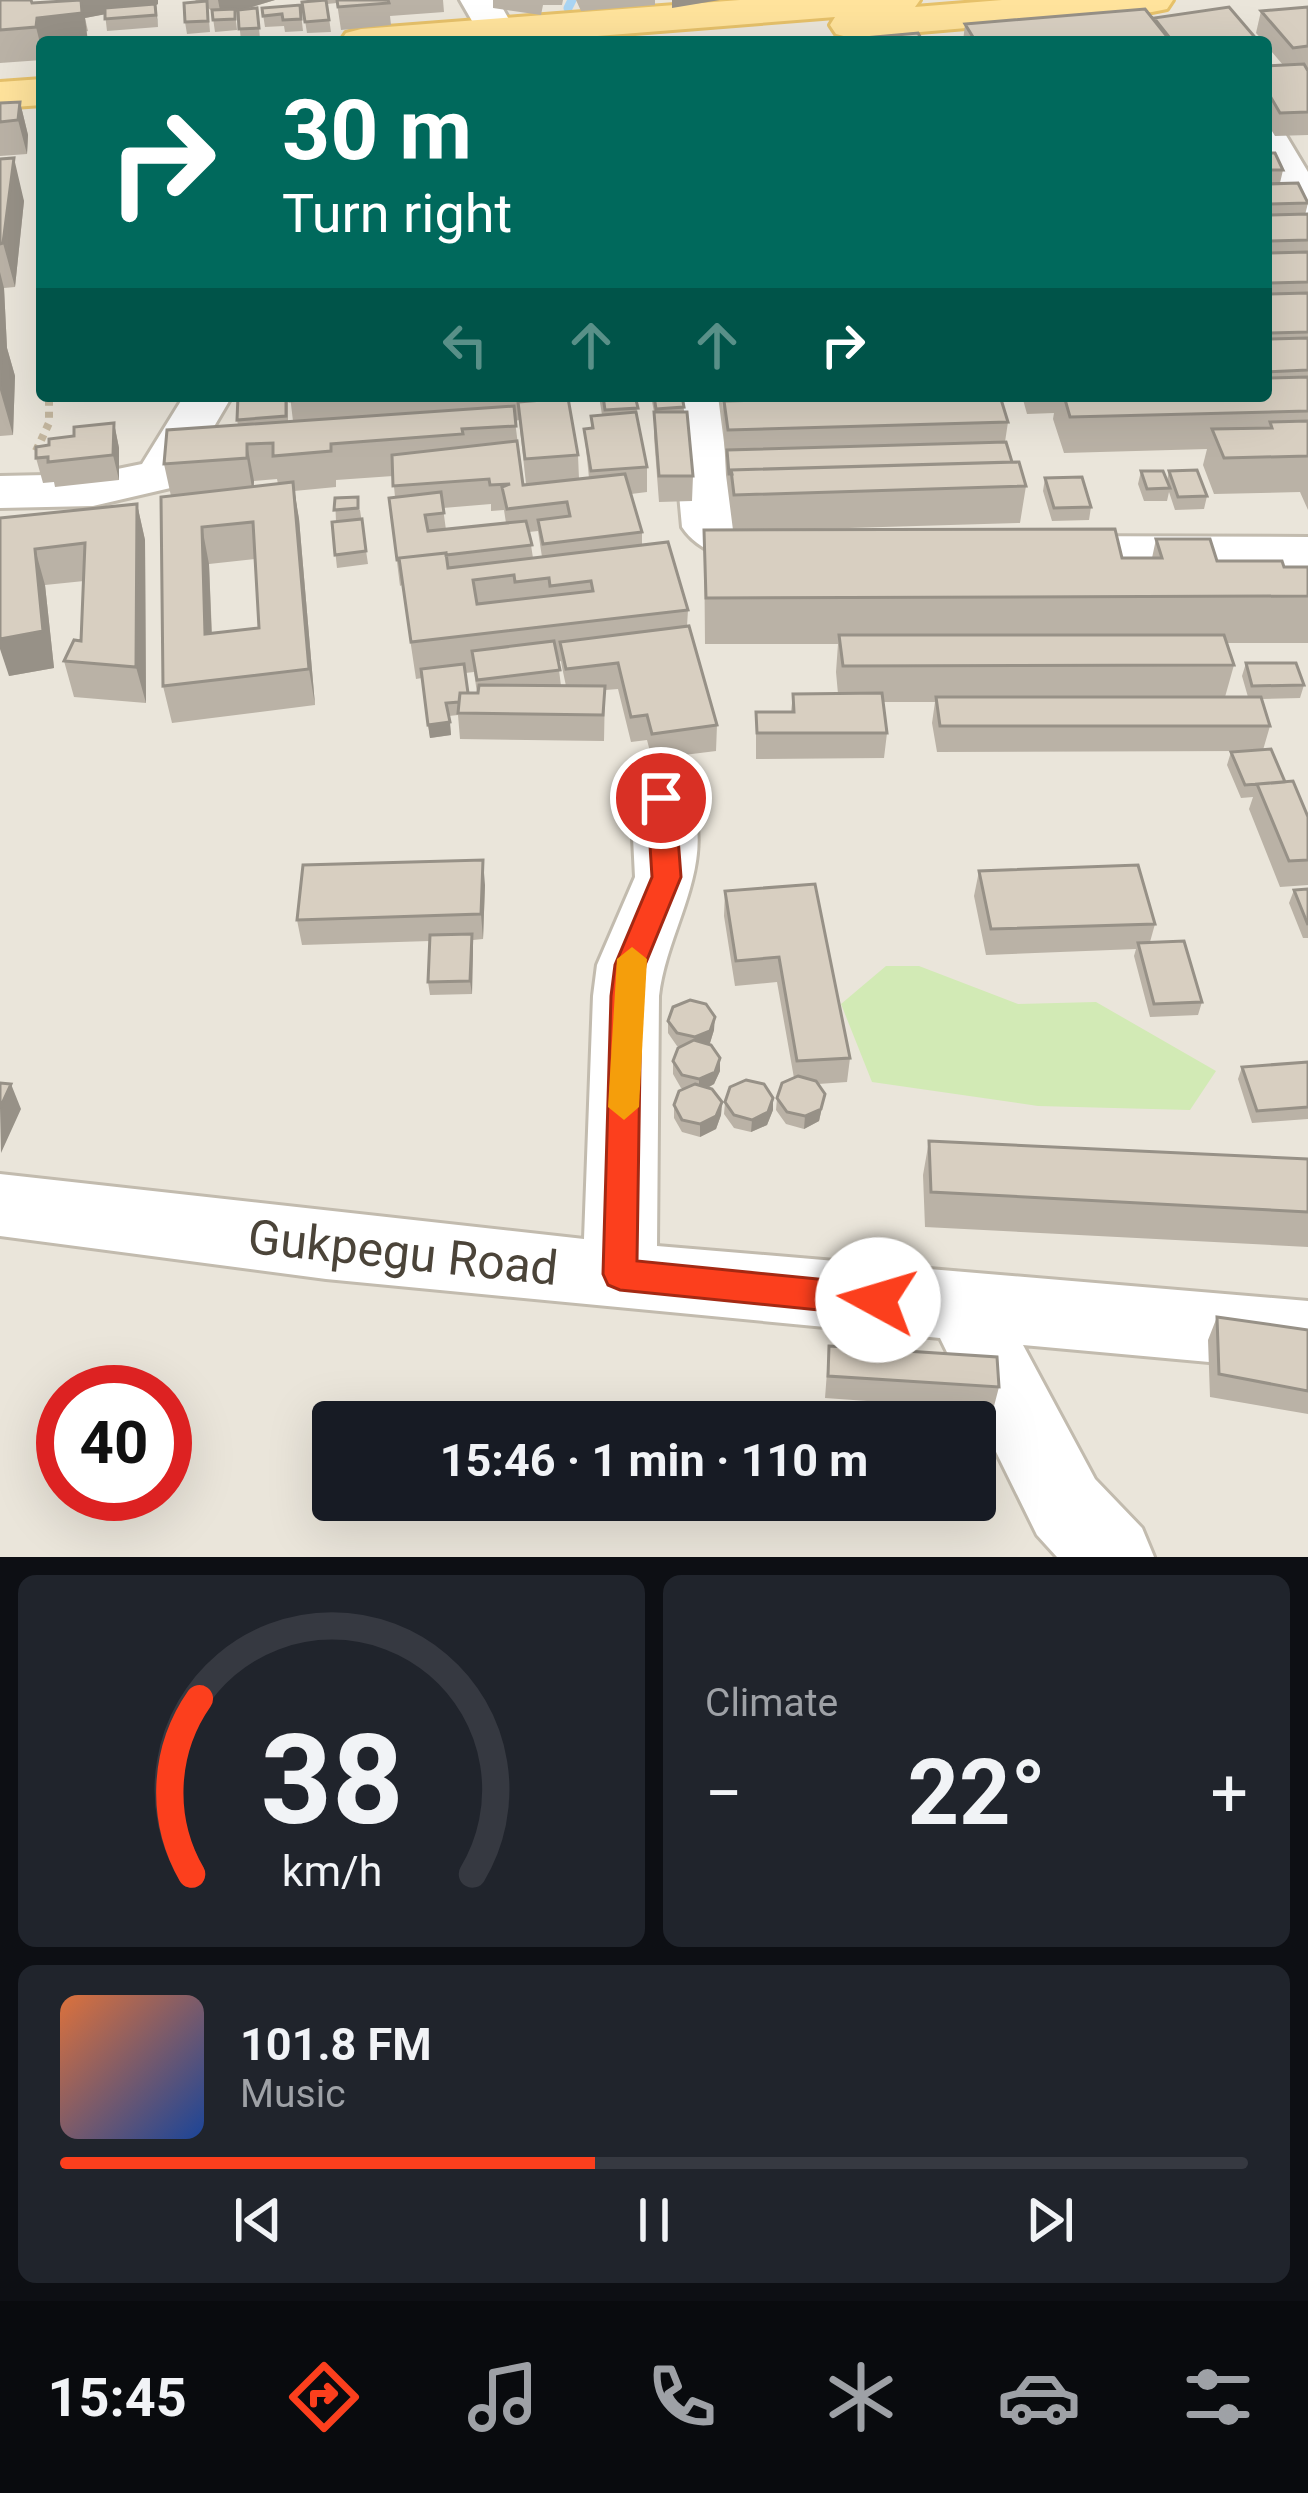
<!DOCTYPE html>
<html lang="en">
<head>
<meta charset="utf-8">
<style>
  :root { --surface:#171b24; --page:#20242c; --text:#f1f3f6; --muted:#9ea1a6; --line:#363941; --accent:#fc3f1d }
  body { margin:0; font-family:Roboto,sans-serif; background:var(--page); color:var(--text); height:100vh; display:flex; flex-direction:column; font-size:45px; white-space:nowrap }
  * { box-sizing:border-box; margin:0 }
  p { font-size:39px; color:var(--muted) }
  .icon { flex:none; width:66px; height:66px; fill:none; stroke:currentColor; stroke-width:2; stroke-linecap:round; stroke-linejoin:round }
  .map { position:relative; height:1557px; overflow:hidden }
  .panel { display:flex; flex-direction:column; gap:18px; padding:18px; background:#0d0f14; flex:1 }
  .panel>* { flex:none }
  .banner { position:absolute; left:36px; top:36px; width:1236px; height:366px; border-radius:12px; box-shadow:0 12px 48px #0002; background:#00695c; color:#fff; overflow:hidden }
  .speed { position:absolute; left:36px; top:1365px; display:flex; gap:24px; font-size:60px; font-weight:700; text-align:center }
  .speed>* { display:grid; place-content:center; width:156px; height:156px; border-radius:50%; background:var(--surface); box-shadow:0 12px 48px #0002; line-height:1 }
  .speed .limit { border:18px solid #d22; background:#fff; color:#111 }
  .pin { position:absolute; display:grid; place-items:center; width:102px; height:102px; color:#fff; margin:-51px; border:6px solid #fff; border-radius:50%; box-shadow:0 3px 12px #0007 }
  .me { position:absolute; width:132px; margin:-66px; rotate:276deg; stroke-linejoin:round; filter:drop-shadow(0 0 9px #0008) }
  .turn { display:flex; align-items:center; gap:42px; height:252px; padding:0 48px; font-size:54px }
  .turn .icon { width:156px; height:156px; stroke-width:2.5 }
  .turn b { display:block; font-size:84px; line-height:102px }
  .lanes { display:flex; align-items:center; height:114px; padding:0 48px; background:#0003; justify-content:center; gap:60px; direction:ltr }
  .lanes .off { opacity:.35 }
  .big { font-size:90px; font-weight:700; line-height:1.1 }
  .panel .tile { flex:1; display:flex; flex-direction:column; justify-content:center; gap:18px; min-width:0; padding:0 42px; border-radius:18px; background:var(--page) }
  .panel .dial { align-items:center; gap:0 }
  .dial svg { height:312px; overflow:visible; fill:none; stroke:var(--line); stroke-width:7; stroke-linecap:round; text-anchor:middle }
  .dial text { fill:var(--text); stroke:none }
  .song { display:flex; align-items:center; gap:36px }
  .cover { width:144px; height:144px; border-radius:18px; background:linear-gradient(135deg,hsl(20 70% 55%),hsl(220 70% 35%)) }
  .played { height:12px; border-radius:6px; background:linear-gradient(90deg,var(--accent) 45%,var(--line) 45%) }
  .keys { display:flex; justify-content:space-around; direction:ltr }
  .heat { display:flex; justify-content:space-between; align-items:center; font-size:66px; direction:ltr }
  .panel .tiles { flex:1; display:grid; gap:18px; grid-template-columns:1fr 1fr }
  .tile:last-child { grid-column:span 2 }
  .trip { position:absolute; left:312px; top:1401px; width:684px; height:120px; border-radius:12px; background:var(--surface); box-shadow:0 12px 48px #0002; font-weight:700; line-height:120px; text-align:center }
  .tabs { display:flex; height:192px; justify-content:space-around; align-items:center; background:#090b0e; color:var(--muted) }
  .tabs .icon { width:84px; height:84px }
  .tabs .active { color:var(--accent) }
  .tabs b { font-size:54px; color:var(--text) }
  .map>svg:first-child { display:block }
  .residential { fill:#eae5da; fill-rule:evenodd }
  .green { fill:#d2eab5 }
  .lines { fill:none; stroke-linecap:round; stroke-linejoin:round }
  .stream { stroke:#a9d4f2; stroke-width:9 }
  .minor-casing { stroke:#c2bbae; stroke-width:6 }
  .major-casing { stroke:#e6c16a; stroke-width:6 }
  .path { stroke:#c4b79f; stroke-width:8; stroke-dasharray:6 6; stroke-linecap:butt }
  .minor { fill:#fff; fill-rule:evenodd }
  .major { fill:#ffe39c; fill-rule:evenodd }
  .wall { fill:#bab2a6; fill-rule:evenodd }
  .shaded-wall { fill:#979187 }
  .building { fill:#d8cfc1; stroke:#979187; stroke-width:3; fill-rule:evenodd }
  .route { fill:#fc3f1d; stroke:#a42913; stroke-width:3 }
  .slow { fill:#f59e0b }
  .labels { text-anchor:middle; stroke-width:12; stroke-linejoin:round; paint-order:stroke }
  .near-street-label { font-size:48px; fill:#4b4439; stroke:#fff }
</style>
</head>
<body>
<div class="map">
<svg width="1308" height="1557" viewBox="0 0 1308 1557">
  <rect width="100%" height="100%" fill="#f6f3ec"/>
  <path class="residential" d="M0,0H1308V1557H0ZM42,42H1266V396H42ZM63,1392H165V1494H63ZM333,1422H975V1500H333Z"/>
  <path class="green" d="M886,966H919L1018,1004L1096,1002L1216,1071L1190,1110L1038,1106L872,1082L841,1004Z"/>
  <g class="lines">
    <path class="stream" d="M568,8L572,0"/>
    <defs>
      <path id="minor" d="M460,0H498L516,32L511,40H483Z
        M1266,124L1281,127L1308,172V221L1293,217L1266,172Z
        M184,396H232L179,486L93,506L0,508V476L93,474L142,464Z
        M670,396H718L734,520L807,533L815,545L807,557C767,567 706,564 682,527Z
        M1040,536L1308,537V571L1040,570L1021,565L1013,553L1021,541Z
        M661,776L682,782C725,856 667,924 659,996L657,1246L1308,1301V1371L1023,1345L1095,1479L1142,1528L1154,1557H1057L1037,1535L940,1338L326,1279L0,1236V1174L584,1239L593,996L597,965L635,877L631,798L640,782Z"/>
      <path id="major" d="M740,0H920L915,7L1002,0H1173L1167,9L1152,12L851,38L836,34L830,25L835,17L522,42H340L346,33L361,29Z
        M42,79V105L0,108V82Z"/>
    </defs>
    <use href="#minor" class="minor-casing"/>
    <use href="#major" class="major-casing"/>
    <path class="path" d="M36,451L49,423V396"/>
    <use href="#minor" class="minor"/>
    <use href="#major" class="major"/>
  </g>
  <path class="wall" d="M0,0L32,3L158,4L156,5L158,27L107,31L105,14L85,18L88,31L42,42V60L0,63Z
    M195,0H275L243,10L257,8L260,39L241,41L238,11L235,12L237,30L215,32L212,11L208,8L210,32L187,34L185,22L197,2Z
    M317,0H443L444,12L390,16L391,25L341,30L337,3L327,4L331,32L307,33L302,2Z
    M493,0H563L562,5H543L541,15L493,8Z
    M655,0V5L581,11L576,0Z
    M300,5L303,31L285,32L284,26L265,27L262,8Z
    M1308,7V135L1275,136L1266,121V66L1283,65L1266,45V42H1264L1256,33L1261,11Z
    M1154,20L1259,42H963L965,24Z
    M20,102L28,135L27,154L0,156V103Z
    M1266,144L1268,148L1266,153L1283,170L1280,183L1308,203L1305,215L1308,214V510L1300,492L1214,494L1203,465L1207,449L1064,453L1053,419L1054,413L1027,414L1022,396H1266Z
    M0,159L24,201L15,287L4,288L7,348L15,376L13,435L0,436Z
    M288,396V422L293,421L290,396H551L578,455L579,479L589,478L584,429H591V416L602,415L599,396H635L638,419L647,467V492L631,494L642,532V545L688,610L687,626L717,725L716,751L652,759L647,740L631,742L618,689L605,690L604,741L460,739L458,715L449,716L451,735L430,738L422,678L416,679L402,585L400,586L389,498L395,497L393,476L336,480V487L294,491L299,519L315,705L172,723L163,686L171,496L164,464L238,425L237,420ZM519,420L526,484L523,485L515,421ZM277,479L278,484L254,487V481ZM491,504V511L504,510L506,523L446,530L443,508ZM538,531L542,557L533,558L529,532ZM255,559L259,628L212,634L209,564ZM561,661L562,667L566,686H561L558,662ZM474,672L477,693H468L465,673Z
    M651,396H682L693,476L692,501L659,502L654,437V412Z
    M722,396H1000L1008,422L1005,442L1012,462L1026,486L1020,523L781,530L1122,558H1152L1156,539L1217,561L1284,567L1308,596V643H1227L1234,665L1225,697H1248L1242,676L1246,663L1304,685L1300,698L1262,699L1270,726L1263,750L1308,817V885L1280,887L1249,809L1253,797L1241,798L1227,765L1231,752L1242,751L937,752L932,723L935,702H883L887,733L884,758L756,759V712H791L793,694H838L836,672L838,644H705L704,530H733L726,475Z
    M114,423L119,448V480L55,487L54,482L43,483L36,458L49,445Z
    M1141,471L1167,481L1169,471L1207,496L1204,509L1175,510L1169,492L1167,501H1144L1138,484Z
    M1045,478L1091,507L1089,520L1052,521L1043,491Z
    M335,498L360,510L368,564L337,568L332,522L336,521Z
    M137,504L145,540L146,703L74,697L64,661L81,641L84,581L45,585L54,668L9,676L0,518Z
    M979,871L1155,924L1150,942L1202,1002L1198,1015L1150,1017L1134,956L1136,949L986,955L974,896Z
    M815,884L850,1058L847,1082L818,1084L825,1094L819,1121L804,1129L786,1124L776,1110L777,1098L794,1078L777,982L735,986L724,916L725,891Z
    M485,885L483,939L473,940L472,994L430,995L428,982L430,941L302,945L297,920Z
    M1308,889V938H1303L1289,903L1294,890Z
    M668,1021L714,1030L710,1043L708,1044L720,1058V1071L714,1084L708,1088L722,1102L721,1115L716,1129L700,1137L682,1132L674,1118V1105L685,1088H681L673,1074V1061L680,1047L677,1046L668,1033Z
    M1308,1062V1119L1252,1123L1238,1079L1242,1067Z
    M725,1102L773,1110L767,1125L751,1132L734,1128L724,1114Z
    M929,1141L1308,1159V1247L925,1227L923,1175Z
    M1217,1317L1308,1330V1414L1210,1397L1208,1340Z
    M829,1346L999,1387L993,1410L825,1398Z"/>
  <path class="shaded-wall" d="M67,0H158V4L156,5L158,27L155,5L85,18L88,42H42V51L36,27L37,18Z
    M218,0H275L235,12L237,30L235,12L221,16Z
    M672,0H720L672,8Z
    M20,102L28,135L27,154L18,120Z
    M14,158L24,201L15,287L3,243Z
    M0,272L4,288L7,348L15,376L13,435L0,390Z
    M114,423L119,448V480L113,455Z
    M247,444L254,481L253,494L247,458Z
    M293,482L299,519L315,705L309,669Z
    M137,504L145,540L146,703L136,667Z
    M202,527L209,564L213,671L205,634Z
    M35,549L45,585L54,668L9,676L0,649V639Z
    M450,722L451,735L430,738L428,725Z
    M483,860L485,885L483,939L481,914Z
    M472,934L473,947L472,994L470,981Z
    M715,1017L714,1030L710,1043L694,1050L695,1037Z
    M720,1058V1071L714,1084L699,1092V1079Z
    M11,1084L21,1109L1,1153L0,1108Z
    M825,1094L819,1121L804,1129L805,1116Z
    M773,1098V1110L767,1125L751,1132L752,1120Z
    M722,1102L721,1115L716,1129L700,1137V1124Z"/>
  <path class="building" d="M0,0H31L32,3L81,0L82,13L37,18L36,27L0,30Z
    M326,0L329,20L305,22L302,2Z
    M337,0H388L389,3L338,7Z
    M207,1L208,21L185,22L184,3Z
    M155,4L156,15L105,19V8Z
    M300,5L301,19L283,20L282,14L263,16L262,8Z
    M1229,7L1259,42H1220L1218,40L1173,42L1154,18Z
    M1308,7V46L1293,48L1261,11Z
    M257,8L259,28L239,29L238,10Z
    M235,9V19L213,20L212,10Z
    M1145,9L1169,39L1138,42H976L965,24Z
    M918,33L923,42H820Z
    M1304,64L1308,71V112L1280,113L1266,89V66Z
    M20,102L18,120L0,122V103Z
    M1266,153H1275L1283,170H1266Z
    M14,158L3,243L0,244V159Z
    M1298,183L1308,203L1266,204V184Z
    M1308,214V240L1266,241V215Z
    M1308,252V282L1266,283V253Z
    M1308,293V332L1266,333V294Z
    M2,331L0,386V332Z
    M1308,338V370L1266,372V339Z
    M1308,377V411L1070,417L1064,396H1266V378Z
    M238,396H286V416L237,420Z
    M290,396H354L290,401Z
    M603,396H635L638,408L605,410Z
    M654,396H682L684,407L656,409Z
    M925,396H1000L1008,422L728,430L724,401Z
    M568,398L578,455L525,459L518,402Z
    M514,406L516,426L462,429L463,434L331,444V451L273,456V443L247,444V458L164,464L167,430Z
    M636,412L647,467L591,471L584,429L593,428L591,416Z
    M654,412H687L693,476H659Z
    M1308,421V456L1224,458L1212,429L1272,428L1270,422Z
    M114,423L113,455L48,462V457L36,458V447L49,445V439L74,436V427Z
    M517,441L523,485L625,474L642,532L543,544L538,520L570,516L567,502L507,509L502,487L510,484L490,485L489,479L393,486L392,455Z
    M1006,442L1012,462L731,470L732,474H729L727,450Z
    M1019,462L1026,486L734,495L731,470Z
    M1197,470L1207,496L1178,497L1169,471Z
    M1141,471H1163L1170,488L1147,489Z
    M1082,477L1091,507L1054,508L1045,478Z
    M293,482L309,669L163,686L161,497ZM253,522L259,628L205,634L202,527Z
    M441,492L444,513L425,515L428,531L526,521L532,545L446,555V553L399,558V560H397L389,498Z
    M358,497V508L334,510L335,498Z
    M137,504L136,667L64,661L74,640L81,641L85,543L35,549L43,631L0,639V518Z
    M362,519L366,551L335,555L332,522Z
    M1115,529L1122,558H1162L1156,539H1210L1217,561H1282L1284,567H1308V596L706,598L704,530Z
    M668,542L688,610L411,642L399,558L446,553L448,568ZM514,575L515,582L549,578L550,586L591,581L593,591L477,604L473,580Z
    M689,626L717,725L652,734L647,715L631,717L618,663L566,669L560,642Z
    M839,635H1224L1234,665L843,666Z
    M554,641L560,670L477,680L472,651Z
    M1246,663H1296L1304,685L1252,686Z
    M464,664L468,693H460L459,702L446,703L450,722L428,725L421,669Z
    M479,685L605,686L603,715L458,713L460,693H478Z
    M882,693L887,733H757L756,712H794L793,694Z
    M936,697H1261L1270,726H940Z
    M1271,749L1285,782L1245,785L1231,752Z
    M1293,781L1308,817V860L1289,861L1257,784Z
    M483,860L481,914L297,920L303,865Z
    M1138,865L1155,924L991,929L979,871Z
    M815,884L850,1058L797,1061L779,957L736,961L725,891Z
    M1308,889V925L1294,890Z
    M472,934L470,981L428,982L430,935Z
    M1184,941L1202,1002L1154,1004L1138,943Z
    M690,1000L706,1004L715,1017L710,1031L695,1037L677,1033L668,1021L673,1007Z
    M694,1040L711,1045L720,1058L715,1072L699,1079L682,1075L673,1061L678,1048Z
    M1308,1062V1107L1257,1111L1242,1067Z
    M798,1076L816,1081L825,1094L821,1109L805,1116L787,1112L777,1098L782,1083Z
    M746,1080L764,1084L773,1098L768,1112L752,1120L734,1115L725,1102L730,1087Z
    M0,1083L11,1084L0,1108Z
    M695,1084L712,1089L722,1102L716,1116L700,1124L682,1120L674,1105L679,1091Z
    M929,1141L1308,1159V1212L931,1192Z
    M1217,1317L1308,1330V1391L1219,1374Z
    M829,1346L997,1357L999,1387L828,1376Z"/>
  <path class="route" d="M661,788L675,798L681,877L645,965L641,996L637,1261L878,1285L890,1290L895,1300L890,1311L878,1316L620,1290L608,1285L603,1274L611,996L615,965L652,877L647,798Z"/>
  <path class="slow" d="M632,947L647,959L639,1107L624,1120L608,1107L617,959Z"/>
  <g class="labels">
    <g class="near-street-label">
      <text transform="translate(403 1252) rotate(6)" y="17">Gukpegu Road</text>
    </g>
  </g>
</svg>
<div class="speed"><div class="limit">40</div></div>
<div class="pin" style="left:661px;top:798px;background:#d93025"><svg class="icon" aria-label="arrive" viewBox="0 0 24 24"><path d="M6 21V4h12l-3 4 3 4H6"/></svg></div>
<svg class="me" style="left:878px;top:1300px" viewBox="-20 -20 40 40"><circle r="19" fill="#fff"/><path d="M0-13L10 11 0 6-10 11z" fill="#fc3f1d"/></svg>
<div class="trip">15:46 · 1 min · 110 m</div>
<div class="banner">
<div class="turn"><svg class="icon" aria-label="right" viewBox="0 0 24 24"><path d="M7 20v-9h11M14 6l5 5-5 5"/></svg><div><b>30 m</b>Turn right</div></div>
<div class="lanes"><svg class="icon off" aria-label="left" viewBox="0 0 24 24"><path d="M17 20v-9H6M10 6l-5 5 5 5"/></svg><svg class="icon off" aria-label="ahead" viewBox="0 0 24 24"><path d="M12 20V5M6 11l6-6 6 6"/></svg><svg class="icon off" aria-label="ahead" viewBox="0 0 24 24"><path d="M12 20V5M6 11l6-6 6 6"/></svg><svg class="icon" aria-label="right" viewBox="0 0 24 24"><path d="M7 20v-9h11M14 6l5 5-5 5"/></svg></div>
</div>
</div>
<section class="panel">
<div class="tiles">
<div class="tile dial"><svg viewBox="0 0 100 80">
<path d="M14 69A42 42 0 1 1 86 69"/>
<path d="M14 69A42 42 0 0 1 16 24" stroke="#fc3f1d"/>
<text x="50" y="56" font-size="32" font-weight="700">38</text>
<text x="50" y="72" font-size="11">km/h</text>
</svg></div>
<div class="tile"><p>Climate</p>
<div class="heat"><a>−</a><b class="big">22°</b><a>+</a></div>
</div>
<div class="tile">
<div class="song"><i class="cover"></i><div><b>101.8 FM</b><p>Music</p></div></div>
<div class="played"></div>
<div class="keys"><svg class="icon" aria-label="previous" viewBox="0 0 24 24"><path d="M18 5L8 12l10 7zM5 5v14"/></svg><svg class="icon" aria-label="pause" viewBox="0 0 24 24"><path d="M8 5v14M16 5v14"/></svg><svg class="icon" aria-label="next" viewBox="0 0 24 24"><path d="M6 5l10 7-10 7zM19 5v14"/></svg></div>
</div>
</div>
</section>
<nav class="tabs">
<b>15:45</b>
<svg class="icon active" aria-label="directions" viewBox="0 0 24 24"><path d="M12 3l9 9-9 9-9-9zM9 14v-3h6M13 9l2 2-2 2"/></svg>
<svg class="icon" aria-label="music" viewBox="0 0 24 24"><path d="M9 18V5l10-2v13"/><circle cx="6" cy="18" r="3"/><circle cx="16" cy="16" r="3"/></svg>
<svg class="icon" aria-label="phone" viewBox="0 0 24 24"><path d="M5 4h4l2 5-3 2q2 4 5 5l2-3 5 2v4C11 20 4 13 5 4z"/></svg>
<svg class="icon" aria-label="climate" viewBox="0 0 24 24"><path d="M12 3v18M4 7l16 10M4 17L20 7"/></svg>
<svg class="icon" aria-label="car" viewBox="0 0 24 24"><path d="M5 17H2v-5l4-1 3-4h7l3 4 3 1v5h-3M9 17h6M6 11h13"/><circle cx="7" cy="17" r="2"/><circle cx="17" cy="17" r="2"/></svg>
<svg class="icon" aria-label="filters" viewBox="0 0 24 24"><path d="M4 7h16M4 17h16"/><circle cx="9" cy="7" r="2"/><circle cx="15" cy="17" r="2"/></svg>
</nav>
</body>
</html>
